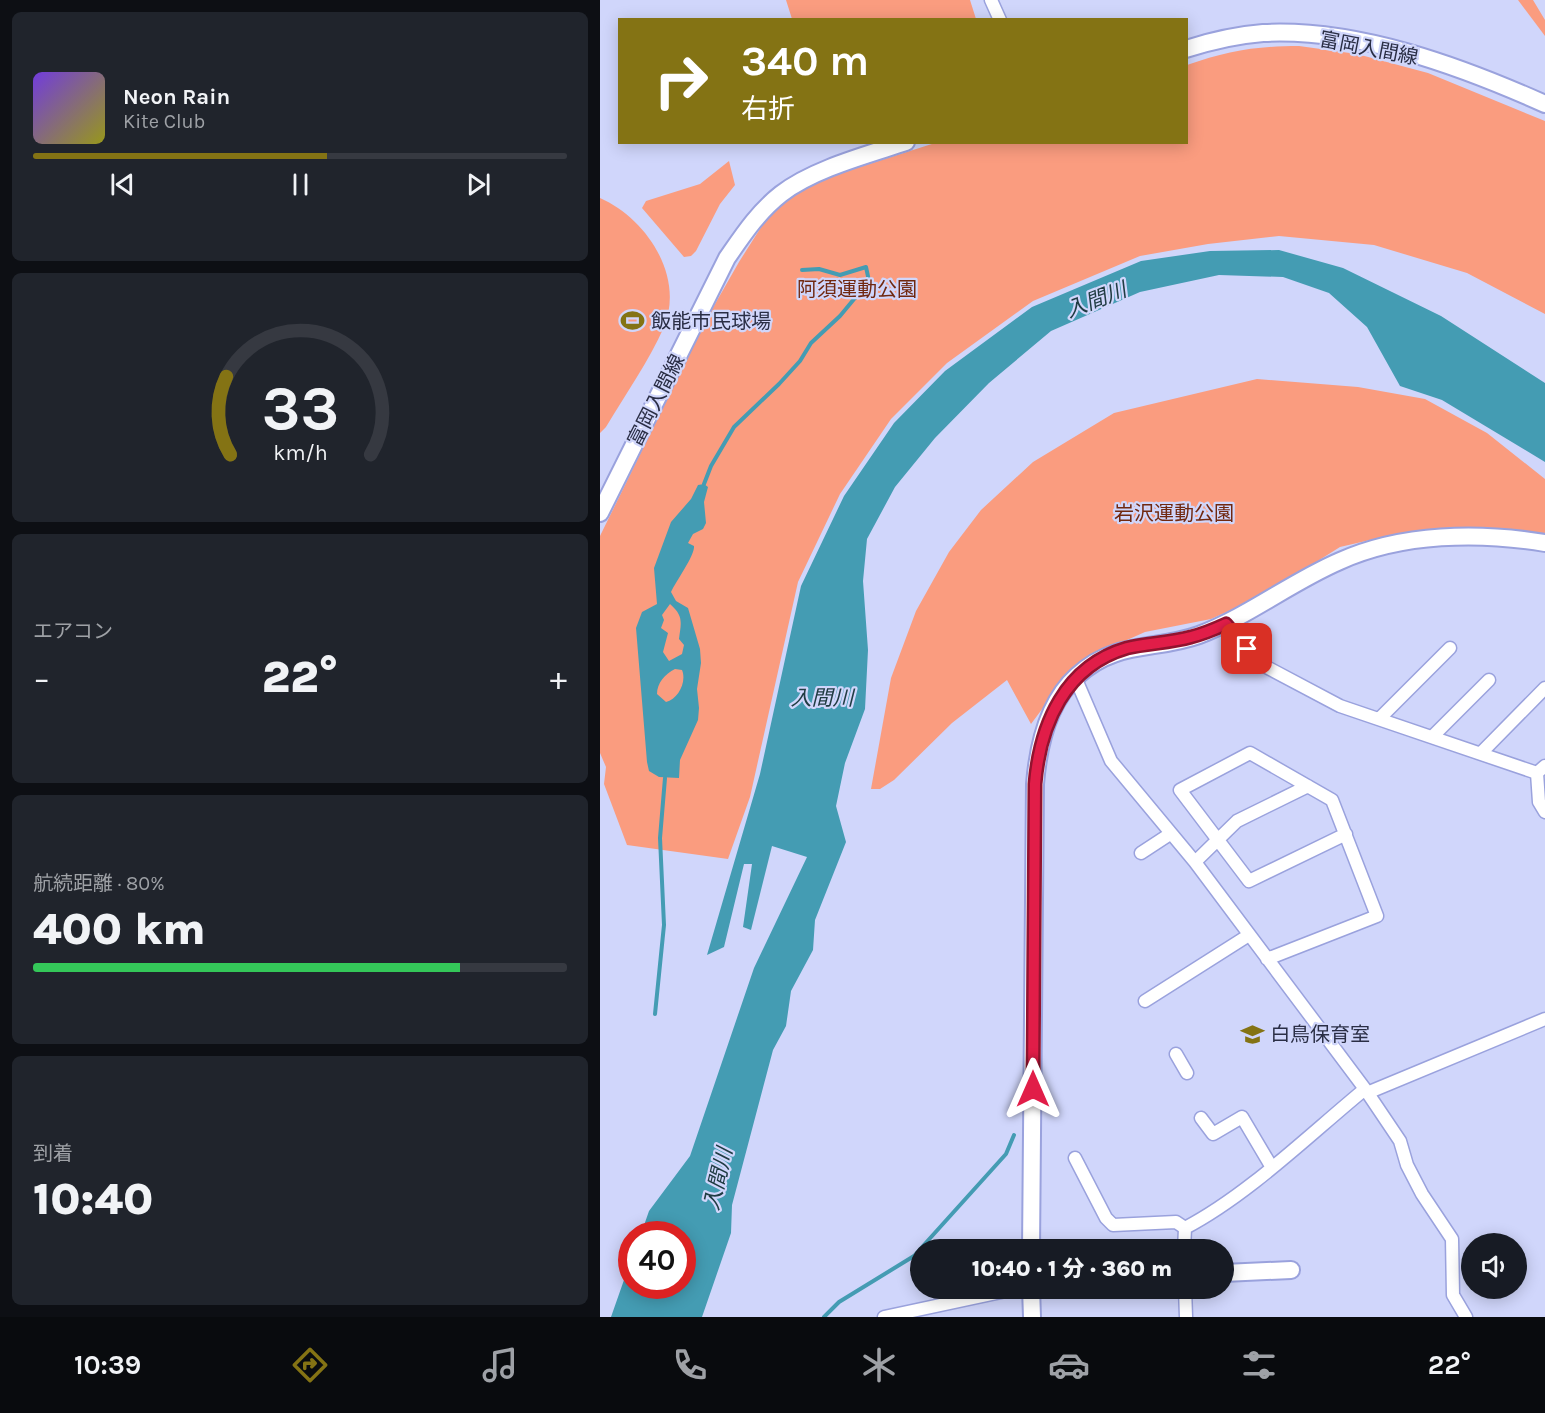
<!DOCTYPE html>
<html lang="ja">
<head>
<meta charset="utf-8">
<style>
  :root { --surface:#171b24; --page:#20242c; --text:#f1f3f6; --muted:#9ea1a6; --line:#363941; --accent:#847314 }
  body { margin:0; font-family:Karla,"Noto Sans JP",sans-serif; background:var(--page); color:var(--text); height:100vh; display:flex; flex-direction:column; font-size:22px; white-space:nowrap }
  * { box-sizing:border-box; margin:0 }
  p { font-size:20px; color:var(--muted) }
  .icon { flex:none; width:33px; height:33px; fill:none; stroke:currentColor; stroke-width:2; stroke-linecap:round; stroke-linejoin:round }
  .map { position:relative; flex:1; overflow:hidden }
  .drawer { display:flex; flex-direction:column; gap:12px; padding:12px; background:#0d0f14; width:600px }
  .drawer>* { flex:none }
  .hud { position:absolute; left:18px; top:18px; width:570px; height:126px; border-radius:0px; box-shadow:0 3px 15px #0003; background:#847314; color:#fff; overflow:hidden }
  .controls { position:absolute; left:861px; top:1233px; display:grid; gap:12px }
  .controls a { display:grid; place-items:center; width:66px; height:66px; border-radius:50%; background:var(--surface); box-shadow:0 3px 15px #0003; font-size:30px }
  .speed { position:absolute; left:18px; top:1221px; display:flex; gap:12px; font-size:30px; font-weight:700; text-align:center }
  .speed>* { display:grid; place-content:center; width:78px; height:78px; border-radius:50%; background:var(--surface); box-shadow:0 3px 15px #0003; line-height:1 }
  .speed .limit { border:9px solid #d22; background:#fff; color:#111 }
  .pin { position:absolute; display:grid; place-items:center; width:51px; height:51px; color:#fff; margin:-26px; border-radius:12px; box-shadow:0 3px 9px #0006 }
  .me { position:absolute; width:66px; margin:-33px; rotate:0deg; stroke-linejoin:round; filter:drop-shadow(0 0 4px #0008) }
  .turn { display:flex; align-items:center; gap:21px; height:126px; padding:0 24px; font-size:27px }
  .turn .icon { width:78px; height:78px; stroke-width:2.5 }
  .turn b { display:block; font-size:42px; line-height:51px }
  .big { font-size:45px; font-weight:800; line-height:1.1 }
  .drawer .tile { flex:1; display:flex; flex-direction:column; justify-content:center; gap:9px; min-width:0; padding:0 21px; border-radius:9px; background:var(--page) }
  .drawer .dial { align-items:center; gap:0 }
  .dial svg { height:156px; overflow:visible; fill:none; stroke:var(--line); stroke-width:7; stroke-linecap:round; text-anchor:middle }
  .dial text { fill:var(--text); stroke:none }
  .song { display:flex; align-items:center; gap:18px }
  .cover { width:72px; height:72px; border-radius:9px; background:linear-gradient(135deg,hsl(260 70% 55%),hsl(60 70% 35%)) }
  .played { height:6px; border-radius:3px; background:linear-gradient(90deg,var(--accent) 55%,var(--line) 55%) }
  .keys { display:flex; justify-content:space-around; direction:ltr }
  .heat { display:flex; justify-content:space-between; align-items:center; font-size:33px; direction:ltr }
  .charge { height:9px; border-radius:4px; background:linear-gradient(90deg,#34c759 80%,var(--line) 0) }
  .trip { position:absolute; left:310px; top:1239px; width:324px; height:60px; border-radius:30px; background:var(--surface); box-shadow:0 3px 15px #0003; font-weight:800; line-height:60px; text-align:center }
  .tab-bar { display:flex; height:96px; justify-content:space-around; align-items:center; background:#090b0e; color:var(--muted) }
  .tab-bar .icon { width:42px; height:42px }
  .tab-bar .on { color:var(--accent) }
  .tab-bar b { font-size:27px; color:var(--text) }
  main { display:flex; flex:1; min-height:0 }
  .map>svg:first-child { display:block }
  .green { fill:#fa9c7f }
  .water { fill:#449cb3; fill-rule:evenodd }
  .lines { fill:none; stroke-linecap:round; stroke-linejoin:round }
  .stream { stroke:#449cb3; stroke-width:4 }
  .street-casing { stroke:#9aa2dd; stroke-width:15 }
  .secondary-casing { stroke:#9aa2dd; stroke-width:20 }
  .street { stroke:#fff; stroke-width:12 }
  .secondary { stroke:#fff; stroke-width:16 }
  .route-casing { stroke:#92132f; stroke-width:15 }
  .route { stroke:#e11d48; stroke-width:10 }
  .labels { text-anchor:middle; stroke-width:4.5; stroke-linejoin:round; paint-order:stroke }
  .street-label { font-size:20px; fill:#2a2e45; stroke:#d0d6fb }
  .park-label { font-size:20px; fill:#702810; stroke:#d0d6fb }
  .poi-label { font-size:20px; fill:#2a2e45; stroke:#d0d6fb; text-anchor:start }
  .water-label { font-size:21px; font-style:italic; fill:#203c43; stroke:#d0d6fb }
</style>
</head>
<body>
<main>
<section class="drawer">
<div class="tile">
<div class="song"><i class="cover"></i><div><b>Neon Rain</b><p>Kite Club</p></div></div>
<div class="played"></div>
<div class="keys"><svg class="icon" aria-label="previous" viewBox="0 0 24 24"><path d="M18 5L8 12l10 7zM5 5v14"/></svg><svg class="icon" aria-label="pause" viewBox="0 0 24 24"><path d="M8 5v14M16 5v14"/></svg><svg class="icon" aria-label="next" viewBox="0 0 24 24"><path d="M6 5l10 7-10 7zM19 5v14"/></svg></div>
</div>
<div class="tile dial"><svg viewBox="0 0 100 80">
<path d="M14 69A42 42 0 1 1 86 69"/>
<path d="M14 69A42 42 0 0 1 12 29" stroke="#847314"/>
<text x="50" y="56" font-size="32" font-weight="700">33</text>
<text x="50" y="72" font-size="11">km/h</text>
</svg></div>
<div class="tile"><p>エアコン</p>
<div class="heat"><a>−</a><b class="big">22°</b><a>+</a></div>
</div>
<div class="tile"><p>航続距離 · 80%</p><b class="big">400 km</b><div class="charge"></div></div>
<div class="tile"><p>到着</p><b class="big">10:40</b></div>
</section>
<div class="map">
<svg width="945" height="1317" viewBox="0 0 945 1317">
  <rect width="100%" height="100%" fill="#d0d6fb"/>
  <path class="green" d="M186,0H370L376,19H192Z
    M918,0H933L945,20V36Z
    M699,46L757,54L828,73L945,121V314L867,273L774,245L679,236L608,244L540,256L433,301L347,363L291,419L240,494L198,582L150,797L128,859L27,845L4,784L6,767L0,753V536L107,318L139,262L175,205L212,182L335,143L586,142L587,65C627,51 656,46 699,46Z
    M129,161L135,185L120,204L96,251L91,256L84,257L42,208L46,201L100,184Z
    M0,198C46,218 85,276 64,327C49,361 25,395 6,427L0,433Z
    M657,379L758,387L825,399L887,433L945,479V537L865,528L800,533L740,547L662,596L611,619L545,632L489,657L472,669L431,724L407,680L352,723L294,780L280,789H271L291,678L316,611L349,552L381,510L433,462L514,413Z"/>
  <path class="water" d="M679,250L743,268L841,316L945,383V462L842,400L800,386L767,327L729,293L683,277L619,275L540,292L451,331L389,383L335,438L295,487L267,539L263,581L268,650L265,709L245,763L236,806L246,842L215,920L213,950L191,991L186,1026L173,1050L132,1205L131,1233L102,1317H11L31,1260L32,1286H82V1234H41L49,1211L90,1156L154,968L207,857L172,846L151,930L143,927L152,864H144L124,947L107,955L160,774L201,586L244,496L294,423L345,371L432,307L541,261L610,251Z
    M104,484L108,487L104,502L106,523L103,529L93,534L88,543L94,546C95,555 77,580 71,592L76,601L88,608L100,649L101,663L97,689L99,708L98,720L80,760L79,778L59,777L49,771L47,762L36,628L42,612L57,604L54,568L71,522L91,499L98,485ZM70,604C84,616 81,623 79,639L84,645L82,654L69,661L63,652L68,633L61,628L64,620L62,615ZM75,669L82,670C87,682 78,699 66,702L57,694C57,683 65,674 75,669Z"/>
  <g class="lines">
    <path class="stream" d="M104,484L111,466L134,427L179,384L200,361L211,343L240,316L269,281L266,267L240,275L219,269L202,270
      M55,1014L64,925L60,838L65,778
      M224,1317L239,1302L314,1256L406,1154L414,1135"/>
    <defs>
      <path id="street" d="M391,0L400,20
        M626,624L657,662L740,706L937,773
        M475,677L511,761L595,862L765,1089L800,1141L807,1165L822,1194L852,1239L853,1295L866,1317
        M779,719L850,648
        M832,737L889,680
        M881,753L945,688
        M945,766L937,773L939,802L945,812
        M541,853L570,834
        M595,862L637,821L708,786
        M667,959L777,916L732,800L650,753L580,790L649,881L746,834
        M545,1001L649,935
        M576,1054L587,1073
        M767,1093L945,1019
        M601,1118L613,1134L642,1117L671,1166
        M475,1158L506,1218L513,1225L576,1222L585,1228L584,1250
        M585,1228C648,1195 709,1135 765,1089
        M585,1288L586,1317
        M284,1317L420,1288"/>
      <path id="secondary" d="M586,49C611,41 637,35 663,33C757,28 860,66 945,104
        M0,513L127,258C143,235 158,212 181,194C213,169 267,155 306,142
        M431,1250L435,784C438,747 448,702 477,676C516,640 555,651 599,635C649,616 691,582 740,561C802,533 879,532 945,543
        M624,1273L691,1270
        M431,1288L432,1317"/>
    </defs>
    <use href="#street" class="street-casing"/>
    <use href="#secondary" class="secondary-casing"/>
    <use href="#street" class="street"/>
    <use href="#secondary" class="secondary"/>
  </g>
  <g class="lines">
    <defs>
      <path id="route" d="M433,1089L435,784C440,724 465,666 527,648C548,643 570,643 591,637C603,634 615,629 626,624L647,649"/>
    </defs>
    <use href="#route" class="route-casing"/>
    <use href="#route" class="route"/>
  </g>
  <defs>
    <symbol id="stadium-bare" viewBox="-9 -9 18 18"><path d="M0-5a6.5 5 0 1 0 0 10a6.5 5 0 1 0 0-10ZM-3.5-1.8h7v3.6h-7Z" fill="#847314" stroke="#d0d6fb" stroke-width="2.5" paint-order="stroke"/></symbol>
    <symbol id="school-bare" viewBox="-9 -9 18 18"><path d="M0-5L7-2L0 1L-7-2ZM-4 1L0 2.5L4 1V4Q0 6-4 4Z" fill="#847314" stroke="#d0d6fb" stroke-width="2.5" paint-order="stroke"/></symbol>
  </defs>
  <g fill-rule="evenodd">
    <use href="#stadium-bare" x="16" y="304" width="33" height="33"/>
    <use href="#school-bare" x="636" y="1018" width="33" height="33"/>
  </g>
  <g class="labels">
    <g class="street-label">
      <text transform="translate(769 48) rotate(11)" y="7">富岡入間線</text>
      <text transform="translate(56 400) rotate(-63)" y="7">富岡入間線</text>
    </g>
    <g class="park-label">
      <text x="257" y="296">阿須運動公園</text>
      <text x="574" y="520">岩沢運動公園</text>
    </g>
    <g class="poi-label">
      <text x="51" y="328">飯能市民球場</text>
      <text x="670" y="1041">白鳥保育室</text>
    </g>
    <g class="water-label">
      <text transform="translate(496 300) rotate(-21)" y="7">入間川</text>
      <text x="222" y="705">入間川</text>
      <text transform="translate(118 1179) rotate(-77)" y="7">入間川</text>
    </g>
  </g>
</svg>
<div class="controls">
<a><svg class="icon" aria-label="sound" viewBox="0 0 24 24"><path d="M4 9h4l5-4v14l-5-4H4zM17 9q2 3 0 6"/></svg></a>
</div>
<div class="speed"><div class="limit">40</div></div>
<div class="pin" style="left:647px;top:649px;background:#d93025"><svg class="icon" aria-label="arrive" viewBox="0 0 24 24"><path d="M6 21V4h12l-3 4 3 4H6"/></svg></div>
<svg class="me" style="left:433px;top:1089px" viewBox="-20 -20 40 40"><path d="M0-17L14 15 0 8-14 15z" fill="#e11d48" stroke="#fff" stroke-width="4"/></svg>
<div class="trip">10:40 · 1 分 · 360 m</div>
<div class="hud">
<div class="turn"><svg class="icon" aria-label="right" viewBox="0 0 24 24"><path d="M7 20v-9h11M14 6l5 5-5 5"/></svg><div><b>340 m</b>右折</div></div>
</div>
</div>
</main>
<nav class="tab-bar">
<b>10:39</b>
<svg class="icon on" aria-label="directions" viewBox="0 0 24 24"><path d="M12 3l9 9-9 9-9-9zM9 14v-3h6M13 9l2 2-2 2"/></svg>
<svg class="icon" aria-label="music" viewBox="0 0 24 24"><path d="M9 18V5l10-2v13"/><circle cx="6" cy="18" r="3"/><circle cx="16" cy="16" r="3"/></svg>
<svg class="icon" aria-label="phone" viewBox="0 0 24 24"><path d="M5 4h4l2 5-3 2q2 4 5 5l2-3 5 2v4C11 20 4 13 5 4z"/></svg>
<svg class="icon" aria-label="climate" viewBox="0 0 24 24"><path d="M12 3v18M4 7l16 10M4 17L20 7"/></svg>
<svg class="icon" aria-label="car" viewBox="0 0 24 24"><path d="M5 17H2v-5l4-1 3-4h7l3 4 3 1v5h-3M9 17h6M6 11h13"/><circle cx="7" cy="17" r="2"/><circle cx="17" cy="17" r="2"/></svg>
<svg class="icon" aria-label="filters" viewBox="0 0 24 24"><path d="M4 7h16M4 17h16"/><circle cx="9" cy="7" r="2"/><circle cx="15" cy="17" r="2"/></svg>
<b>22°</b>
</nav>
</body>
</html>
